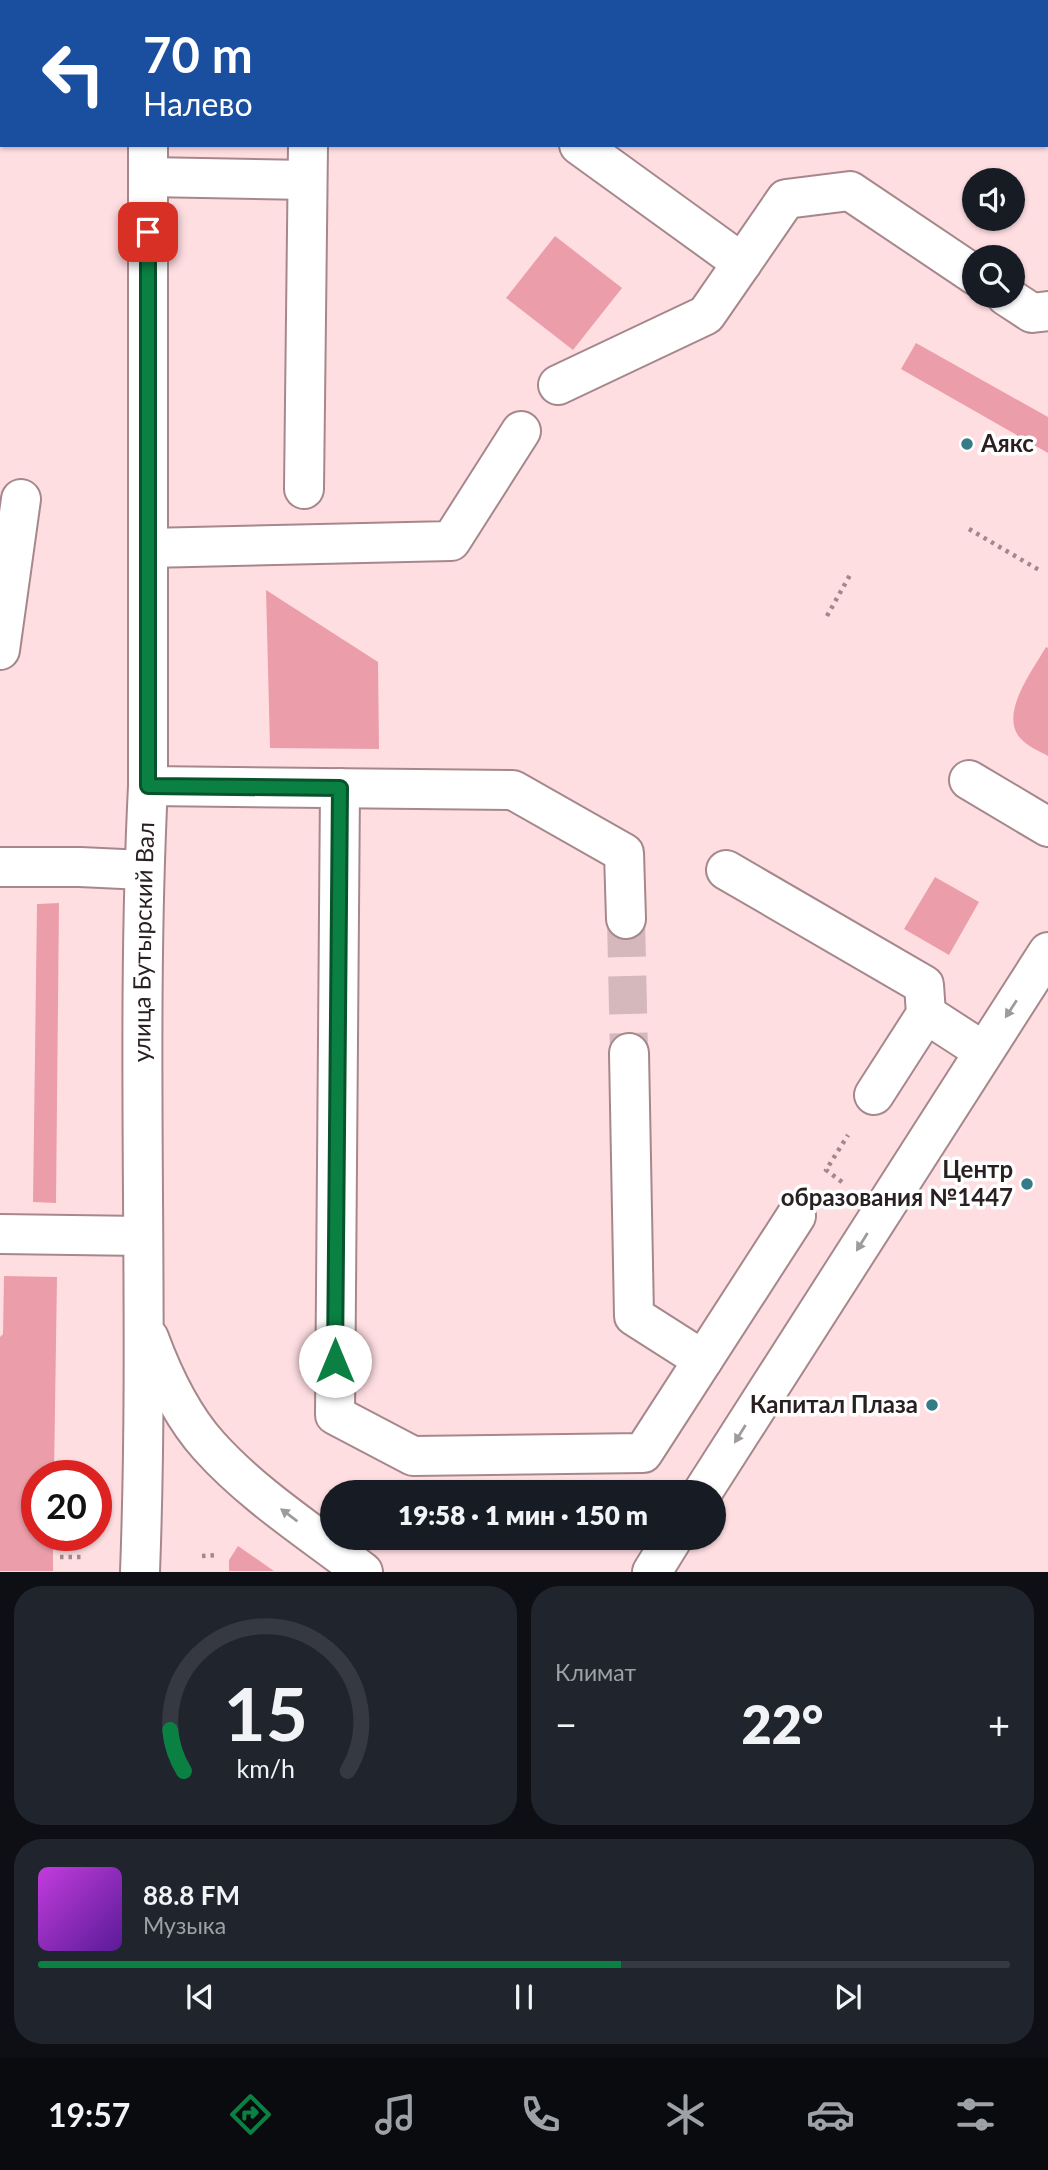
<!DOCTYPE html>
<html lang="ru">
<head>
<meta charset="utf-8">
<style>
  :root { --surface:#171b24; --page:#20242c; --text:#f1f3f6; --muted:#9ea1a6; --line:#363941; --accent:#0b8043 }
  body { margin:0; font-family:Lato,sans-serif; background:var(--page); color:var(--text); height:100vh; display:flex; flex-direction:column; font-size:26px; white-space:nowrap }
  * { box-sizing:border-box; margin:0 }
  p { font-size:23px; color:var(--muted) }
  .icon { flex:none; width:38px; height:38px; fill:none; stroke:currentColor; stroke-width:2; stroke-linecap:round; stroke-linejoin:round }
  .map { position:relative; height:1572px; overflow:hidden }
  .details { display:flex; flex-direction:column; gap:14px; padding:14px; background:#0d0f14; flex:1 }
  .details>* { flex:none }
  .hud { position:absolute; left:0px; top:0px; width:1048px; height:147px; box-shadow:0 2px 5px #0004; background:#1a4fa0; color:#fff; overflow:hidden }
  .buttons { position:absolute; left:962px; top:168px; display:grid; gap:14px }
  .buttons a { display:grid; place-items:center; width:63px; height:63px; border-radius:50%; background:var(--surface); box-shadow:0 2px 5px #0004; font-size:35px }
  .speed { position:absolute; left:21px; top:1460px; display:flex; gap:14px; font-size:35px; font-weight:700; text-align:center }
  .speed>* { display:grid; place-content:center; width:91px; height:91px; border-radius:50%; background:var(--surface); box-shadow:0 2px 5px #0004; line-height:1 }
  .speed .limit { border:10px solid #d22; background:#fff; color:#111 }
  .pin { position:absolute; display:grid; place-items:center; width:60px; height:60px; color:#fff; margin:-30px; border-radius:14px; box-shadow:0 4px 10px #0006 }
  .me { position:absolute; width:77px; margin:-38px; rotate:0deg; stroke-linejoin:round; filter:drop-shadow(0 0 5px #0008) }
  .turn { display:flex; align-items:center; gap:24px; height:147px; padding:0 28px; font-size:32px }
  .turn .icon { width:91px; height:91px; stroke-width:2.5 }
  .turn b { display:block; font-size:49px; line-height:60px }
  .big { font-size:52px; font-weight:800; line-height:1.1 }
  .details .card { flex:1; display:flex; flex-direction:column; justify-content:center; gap:10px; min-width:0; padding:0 24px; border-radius:28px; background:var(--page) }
  .details .dial { align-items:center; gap:0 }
  .dial svg { height:182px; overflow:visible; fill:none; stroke:var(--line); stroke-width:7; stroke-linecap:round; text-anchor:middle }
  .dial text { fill:var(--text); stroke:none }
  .song { display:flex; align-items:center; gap:21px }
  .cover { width:84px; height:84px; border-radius:10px; background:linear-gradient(135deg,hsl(290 70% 55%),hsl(270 70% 35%)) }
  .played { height:7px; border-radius:4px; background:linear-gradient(90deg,var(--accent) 60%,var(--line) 60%) }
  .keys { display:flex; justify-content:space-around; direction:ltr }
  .heat { display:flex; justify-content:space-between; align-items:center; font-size:38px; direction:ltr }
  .details .tiles { flex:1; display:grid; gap:14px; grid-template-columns:1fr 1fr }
  .card:last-child { grid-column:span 2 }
  .trip { position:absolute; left:320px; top:1480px; width:406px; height:70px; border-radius:35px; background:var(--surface); box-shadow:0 2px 5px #0004; font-weight:800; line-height:70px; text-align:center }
  .dock { display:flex; height:112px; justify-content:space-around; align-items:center; background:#090b0e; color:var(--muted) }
  .dock .icon { width:49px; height:49px }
  .dock .on { color:var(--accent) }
  .dock b { font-size:32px; color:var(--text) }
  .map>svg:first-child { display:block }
  .green { fill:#eb9eaa }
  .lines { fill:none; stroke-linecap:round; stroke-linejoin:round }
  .minor-tunnel { stroke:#d5b8bb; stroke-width:38; stroke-dasharray:38 19; stroke-linecap:butt }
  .minor-casing { stroke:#a6888c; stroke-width:42 }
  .path { stroke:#a0898b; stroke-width:4.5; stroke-dasharray:3.5 5; stroke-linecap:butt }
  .minor { stroke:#fff; stroke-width:38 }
  .oneway { fill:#a09b9b }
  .route-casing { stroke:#07532c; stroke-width:18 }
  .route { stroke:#0b8043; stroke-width:12 }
  .poi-dot { fill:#357b88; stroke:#fff; stroke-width:2.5 }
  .labels { text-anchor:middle; stroke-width:7; stroke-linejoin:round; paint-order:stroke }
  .poi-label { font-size:24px; font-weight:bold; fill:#2b2021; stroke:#fff; text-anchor:end }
  .street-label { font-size:24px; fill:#2b2021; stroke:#fff }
</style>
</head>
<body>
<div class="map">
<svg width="1048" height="1572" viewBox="0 0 1048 1572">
  <rect width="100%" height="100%" fill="#ffdee2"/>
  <path class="green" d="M555,236L622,288L573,350L506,298Z
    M916,343L1048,417V453L901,369Z
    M266,590L378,662L379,749L270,748Z
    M1046,647L1048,648V756C1039,751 1027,746 1020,738C999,713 1033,670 1046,647Z
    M935,877L979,902L949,955L904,929Z
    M59,903L56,1203L33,1202L37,904Z
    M4,1276L57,1277L54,1475H37V1535H53V1571H0V1337L3,1334Z
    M238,1546L274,1571H229V1560Z"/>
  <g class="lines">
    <path class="minor-tunnel" d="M626,919L629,1053"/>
    <defs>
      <g id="minor">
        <path d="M148,2V0"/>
        <path d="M511,2L513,0"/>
        <path d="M579,145L742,263L786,199L850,191L975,275"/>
        <path d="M148,177L307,180"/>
        <path d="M1006,296L1032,313L1048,311"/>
        <path d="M558,385L706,315L742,263"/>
        <path d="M304,489L308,145"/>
        <path d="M148,548L451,541L521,431"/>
        <path d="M0,650L21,499"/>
        <path d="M969,780L1048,827"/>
        <path d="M148,786L513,790L624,853L626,919"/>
        <path d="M340,788L335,1415L413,1456L643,1453L796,1216"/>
        <path d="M0,867H80L144,870"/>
        <path d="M726,870L924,985L926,1014L874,1095"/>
        <path d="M926,1014L983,1051"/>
        <path d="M629,1053L634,1316L703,1360"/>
        <path d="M0,1234L143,1236"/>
        <path d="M149,1338C163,1376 181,1415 209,1446C253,1495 311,1532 363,1572"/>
        <path d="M702,1493L1048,952"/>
        <path id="s1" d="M140,1572C150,1310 135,1047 148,786V145"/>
        <path d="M652,1572L673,1538"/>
      </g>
    </defs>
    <use href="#minor" class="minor-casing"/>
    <path class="path" d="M969,529L1039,570
      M827,616L850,575
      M842,1182L826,1170L848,1135
      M202,1556L217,1555
      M60,1557H81"/>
    <use href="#minor" class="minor"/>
  </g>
  <defs><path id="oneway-solid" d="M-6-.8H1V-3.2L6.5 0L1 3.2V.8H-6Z" transform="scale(1.75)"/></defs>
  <g class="oneway">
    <use href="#oneway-solid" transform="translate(1011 1009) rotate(123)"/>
    <use href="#oneway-solid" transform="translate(862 1242) rotate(122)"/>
    <use href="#oneway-solid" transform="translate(740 1434) rotate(122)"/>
    <use href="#oneway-solid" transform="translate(289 1515) rotate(-143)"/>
  </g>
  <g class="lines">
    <defs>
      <path id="route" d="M148,232V786L340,788L335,1361"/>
    </defs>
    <use href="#route" class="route-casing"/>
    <use href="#route" class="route"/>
  </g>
  <g class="poi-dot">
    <circle cx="967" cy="444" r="7"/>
    <circle cx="1027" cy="1184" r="7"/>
    <circle cx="932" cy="1405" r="7"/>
  </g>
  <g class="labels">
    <g class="poi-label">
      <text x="981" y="452" text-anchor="start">Аякс</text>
      <text x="1013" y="1178">Центр<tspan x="1013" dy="28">образования №1447</tspan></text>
      <text x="918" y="1413">Капитал Плаза</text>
    </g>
    <g class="street-label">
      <text dy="8" stroke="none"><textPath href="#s1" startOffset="630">улица Бутырский Вал</textPath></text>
    </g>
  </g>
</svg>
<div class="buttons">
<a><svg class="icon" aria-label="sound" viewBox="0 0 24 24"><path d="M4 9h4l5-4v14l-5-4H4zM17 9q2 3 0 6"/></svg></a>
<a><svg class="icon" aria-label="search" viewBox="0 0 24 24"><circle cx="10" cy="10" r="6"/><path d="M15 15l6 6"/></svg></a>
</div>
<div class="speed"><div class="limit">20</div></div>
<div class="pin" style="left:148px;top:232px;background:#d93025"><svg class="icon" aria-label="arrive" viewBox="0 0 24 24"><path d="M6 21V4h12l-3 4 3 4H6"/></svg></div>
<svg class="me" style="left:335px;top:1361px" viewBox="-20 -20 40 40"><circle r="19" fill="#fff"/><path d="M0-13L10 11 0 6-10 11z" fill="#0b8043"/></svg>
<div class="trip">19:58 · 1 мин · 150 m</div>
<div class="hud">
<div class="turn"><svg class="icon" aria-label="left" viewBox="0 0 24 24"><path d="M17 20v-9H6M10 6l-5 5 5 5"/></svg><div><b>70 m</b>Налево</div></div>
</div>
</div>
<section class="details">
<div class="tiles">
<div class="card dial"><svg viewBox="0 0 100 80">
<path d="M14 69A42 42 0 1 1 86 69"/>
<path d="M14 69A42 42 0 0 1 8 51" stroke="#0b8043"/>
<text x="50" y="56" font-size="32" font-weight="700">15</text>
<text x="50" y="72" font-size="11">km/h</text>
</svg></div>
<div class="card"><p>Климат</p>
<div class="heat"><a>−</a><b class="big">22°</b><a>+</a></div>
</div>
<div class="card">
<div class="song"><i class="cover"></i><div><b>88.8 FM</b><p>Музыка</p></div></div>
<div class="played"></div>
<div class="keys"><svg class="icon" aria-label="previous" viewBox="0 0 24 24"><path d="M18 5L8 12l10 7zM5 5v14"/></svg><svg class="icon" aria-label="pause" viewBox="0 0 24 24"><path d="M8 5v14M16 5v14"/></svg><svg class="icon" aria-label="next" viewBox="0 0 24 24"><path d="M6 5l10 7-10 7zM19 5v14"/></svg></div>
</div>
</div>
</section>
<nav class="dock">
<b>19:57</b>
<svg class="icon on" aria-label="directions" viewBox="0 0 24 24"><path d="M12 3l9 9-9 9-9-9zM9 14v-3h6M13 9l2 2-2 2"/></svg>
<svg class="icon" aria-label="music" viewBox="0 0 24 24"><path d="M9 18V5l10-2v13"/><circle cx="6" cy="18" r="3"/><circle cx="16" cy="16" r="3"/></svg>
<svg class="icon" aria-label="phone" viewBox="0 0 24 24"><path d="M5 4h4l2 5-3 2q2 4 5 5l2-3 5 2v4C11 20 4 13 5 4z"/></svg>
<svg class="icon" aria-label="climate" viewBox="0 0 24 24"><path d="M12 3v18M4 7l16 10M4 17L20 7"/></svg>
<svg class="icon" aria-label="car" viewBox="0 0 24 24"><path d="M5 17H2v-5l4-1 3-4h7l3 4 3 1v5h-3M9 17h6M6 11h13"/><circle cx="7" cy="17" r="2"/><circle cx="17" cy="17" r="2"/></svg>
<svg class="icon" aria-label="filters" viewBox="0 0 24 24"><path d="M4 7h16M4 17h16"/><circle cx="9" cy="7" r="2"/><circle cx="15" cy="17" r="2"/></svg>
</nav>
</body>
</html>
